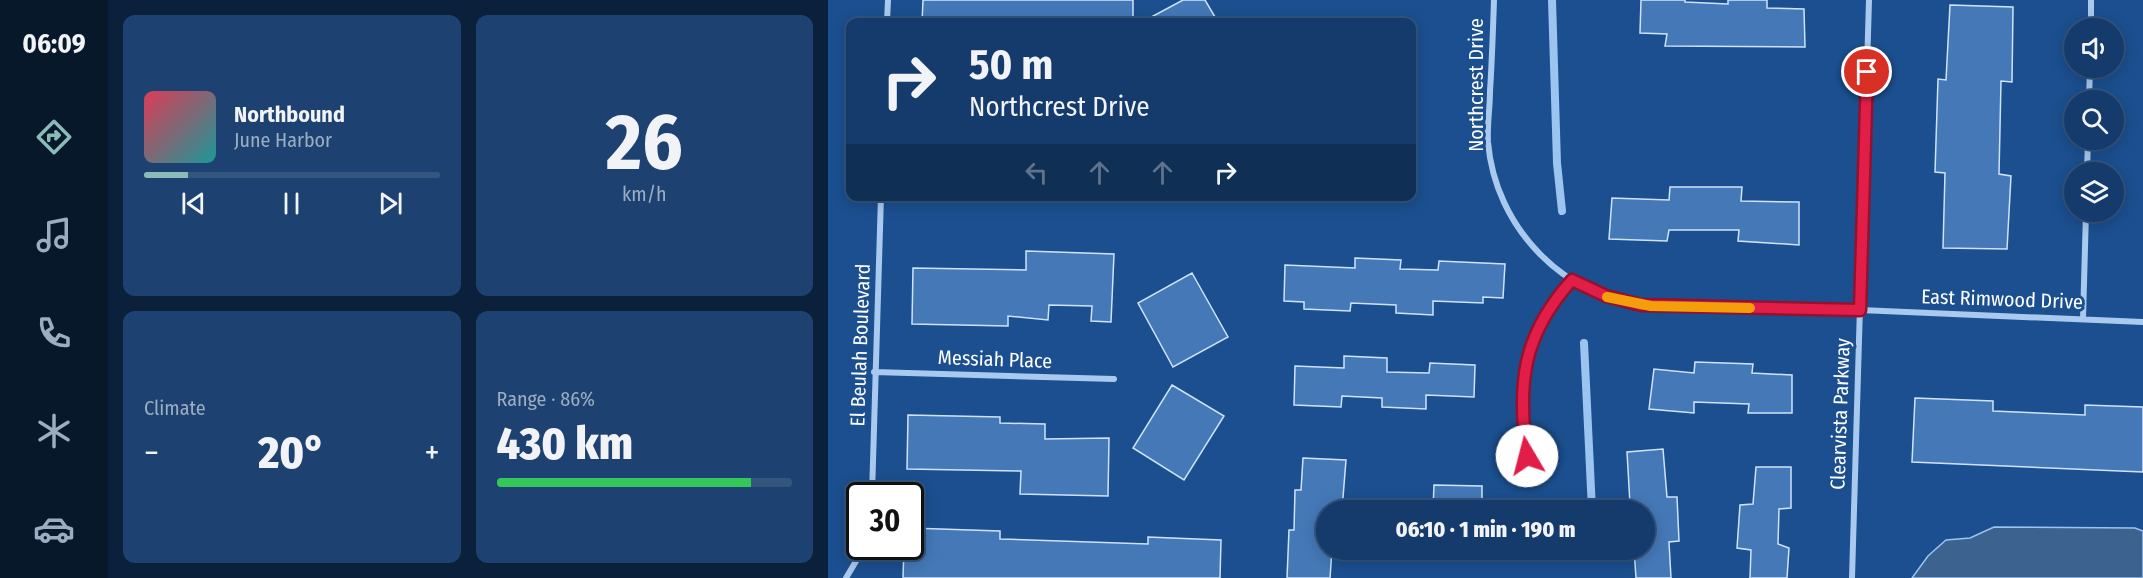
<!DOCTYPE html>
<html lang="en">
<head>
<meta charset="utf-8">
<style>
  :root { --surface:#143b6b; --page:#1d4271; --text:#f1f3f6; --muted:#9dadc1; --line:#33557e; --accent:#8bbbb9 }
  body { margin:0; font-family:"Fira Sans Condensed",sans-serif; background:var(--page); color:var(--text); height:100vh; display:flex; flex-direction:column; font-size:22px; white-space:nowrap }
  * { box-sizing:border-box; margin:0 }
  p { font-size:20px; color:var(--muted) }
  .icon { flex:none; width:33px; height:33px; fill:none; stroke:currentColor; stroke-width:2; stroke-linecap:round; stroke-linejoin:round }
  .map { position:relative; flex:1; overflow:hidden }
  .drawer { display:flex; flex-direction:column; gap:15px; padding:15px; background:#0b203b; width:720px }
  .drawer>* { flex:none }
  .hud { position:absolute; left:18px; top:18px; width:570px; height:183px; border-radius:12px; box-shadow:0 3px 15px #0003,0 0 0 2px var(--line); background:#143b6b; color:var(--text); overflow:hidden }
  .tools { position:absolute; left:1236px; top:18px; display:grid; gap:12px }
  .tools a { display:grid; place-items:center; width:60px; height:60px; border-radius:50%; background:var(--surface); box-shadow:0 3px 15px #0003,0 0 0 2px var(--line); font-size:30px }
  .speed { position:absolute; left:18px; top:482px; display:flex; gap:12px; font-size:30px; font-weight:700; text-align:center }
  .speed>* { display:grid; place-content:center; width:78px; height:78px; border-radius:50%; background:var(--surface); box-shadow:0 3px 15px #0003,0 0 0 2px var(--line); line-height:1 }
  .speed .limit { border:3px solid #111; border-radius:9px; background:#fff; color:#111 }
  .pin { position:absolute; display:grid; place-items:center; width:51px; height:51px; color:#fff; margin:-26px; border:3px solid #fff; border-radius:50%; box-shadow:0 2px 6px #0007 }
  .me { position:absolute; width:66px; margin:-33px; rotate:352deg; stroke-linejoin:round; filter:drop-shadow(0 0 4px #0008) }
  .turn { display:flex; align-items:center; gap:21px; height:126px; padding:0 24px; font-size:27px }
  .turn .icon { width:78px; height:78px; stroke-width:2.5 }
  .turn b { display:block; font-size:42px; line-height:51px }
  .lanes { display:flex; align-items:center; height:57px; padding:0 24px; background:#0003; justify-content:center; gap:30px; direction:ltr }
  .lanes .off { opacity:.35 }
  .big { font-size:45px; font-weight:800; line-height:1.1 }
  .drawer .tile { flex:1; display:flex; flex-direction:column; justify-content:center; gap:9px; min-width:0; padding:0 21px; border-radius:12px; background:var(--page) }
  .drawer .dial { align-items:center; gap:0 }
  .dial b { font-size:78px; line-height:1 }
  .song { display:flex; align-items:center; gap:18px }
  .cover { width:72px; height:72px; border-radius:9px; background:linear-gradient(135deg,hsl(350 70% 55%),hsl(180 70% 35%)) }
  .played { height:6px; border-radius:3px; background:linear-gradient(90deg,var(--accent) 15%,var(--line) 15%) }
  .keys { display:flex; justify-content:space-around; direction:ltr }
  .heat { display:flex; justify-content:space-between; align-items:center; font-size:33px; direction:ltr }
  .charge { height:9px; border-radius:4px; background:linear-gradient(90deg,#34c759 86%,var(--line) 0) }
  .drawer .tiles { flex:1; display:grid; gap:15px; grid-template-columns:repeat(2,1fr) }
  .trip { position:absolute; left:488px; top:500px; width:339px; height:60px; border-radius:30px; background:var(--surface); box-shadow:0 3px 15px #0003,0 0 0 2px var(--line); font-weight:800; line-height:60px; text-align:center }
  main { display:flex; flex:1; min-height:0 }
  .tabs { display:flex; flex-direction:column; width:108px; justify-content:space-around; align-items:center; background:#08182b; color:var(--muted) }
  .tabs .icon { width:42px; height:42px }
  .tabs .active { color:var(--accent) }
  .tabs b { font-size:27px; color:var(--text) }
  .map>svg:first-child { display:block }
  .water { fill:#3c6290; stroke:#9cc4f0; stroke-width:1.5 }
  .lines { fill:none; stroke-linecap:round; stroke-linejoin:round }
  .stream { stroke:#9cc4f0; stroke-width:8 }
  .building { fill:#4478b7; stroke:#cfe3fa; stroke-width:1.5 }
  .street { stroke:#a9c9ee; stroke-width:6 }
  .route-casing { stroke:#92132f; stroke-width:15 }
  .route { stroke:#e11d48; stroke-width:10 }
  .slow { stroke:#f59e0b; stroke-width:10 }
  .labels { text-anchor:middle; stroke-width:6; stroke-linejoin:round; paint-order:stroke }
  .street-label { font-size:20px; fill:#fff; stroke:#1b4f8f }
</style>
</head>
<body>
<main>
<nav class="tabs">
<b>06:09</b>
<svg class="icon active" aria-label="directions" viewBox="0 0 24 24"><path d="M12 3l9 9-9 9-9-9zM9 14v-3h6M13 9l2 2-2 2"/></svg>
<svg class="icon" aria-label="music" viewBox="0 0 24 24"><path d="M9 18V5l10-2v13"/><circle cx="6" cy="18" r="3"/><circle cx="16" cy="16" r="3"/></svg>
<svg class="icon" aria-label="phone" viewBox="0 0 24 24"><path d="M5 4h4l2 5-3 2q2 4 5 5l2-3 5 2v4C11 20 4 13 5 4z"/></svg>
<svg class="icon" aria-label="climate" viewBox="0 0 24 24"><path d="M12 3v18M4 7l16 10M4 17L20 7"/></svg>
<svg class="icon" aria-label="car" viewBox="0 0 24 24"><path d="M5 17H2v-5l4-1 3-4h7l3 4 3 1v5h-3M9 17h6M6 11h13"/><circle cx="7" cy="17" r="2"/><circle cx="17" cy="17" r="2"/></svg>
</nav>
<section class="drawer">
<div class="tiles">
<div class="tile">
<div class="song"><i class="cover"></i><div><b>Northbound</b><p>June Harbor</p></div></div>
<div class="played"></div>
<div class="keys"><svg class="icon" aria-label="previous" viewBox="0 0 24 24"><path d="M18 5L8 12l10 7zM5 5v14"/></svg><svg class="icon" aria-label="pause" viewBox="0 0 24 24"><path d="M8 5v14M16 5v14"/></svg><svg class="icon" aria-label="next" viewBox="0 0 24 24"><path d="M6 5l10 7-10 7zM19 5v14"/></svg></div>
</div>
<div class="tile dial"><b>26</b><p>km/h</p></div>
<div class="tile"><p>Climate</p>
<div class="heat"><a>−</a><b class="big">20°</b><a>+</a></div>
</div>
<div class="tile"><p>Range · 86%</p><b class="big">430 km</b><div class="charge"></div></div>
</div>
</section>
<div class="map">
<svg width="1315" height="578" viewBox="0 0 1315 578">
  <rect width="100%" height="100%" fill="#1b4f8f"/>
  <path class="water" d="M1166,527L1307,528L1315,531V578H1084L1100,556L1118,540L1142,538Z"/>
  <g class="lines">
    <path class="stream" d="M724,0L729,163L734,211
      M756,343L764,510"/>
  </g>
  <path class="building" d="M95,0H305V22H94Z
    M355,0H377L390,22H314Z
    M813,0H857V2L900,4V0H939V8L976,9L977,47L837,46L839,34L812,33Z
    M1122,5L1185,7L1184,82L1173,81L1171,174L1183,176L1179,249L1115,248L1117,173L1107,172L1110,79L1118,80Z
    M842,187H914L913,201L971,202V245L910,241L911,230H841L839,241L781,239L784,198L841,200Z
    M198,251L286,254L283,322L263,321L264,306L221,305L220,320L180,316V326L84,324L85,268L198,270Z
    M527,258L573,260L572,269L610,270L611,261L677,264L675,298L655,297V303L605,301V315L568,313V305L523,303L522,311L476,309V302L456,301L457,265L527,268Z
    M364,273L400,337L345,367L310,303Z
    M516,356L559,358V372L601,373L602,363L647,365L646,397L598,395V409L554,407V398L514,396L513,407L466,405L467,366L516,368Z
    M867,362L925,364L924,373L964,375V413H920L921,404L866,402V413L821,409L826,369L866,373Z
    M344,385L396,416L356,480L305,448Z
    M1087,398L1165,401V411L1257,415V405L1315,407V472L1084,462Z
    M80,415L172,417V423L217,424V439L281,438L280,496L192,494L193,471L79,469Z
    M835,449L839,497H849L851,541L841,542L843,578H808L806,549H816V510H812L811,504H802L799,452Z
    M475,458L518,460L514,510H498V549H504L502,578H459L461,530H466L467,490H473Z
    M928,467H963V508L951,509L950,544L961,548L959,578H922L923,550L909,548L912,505L925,504Z
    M606,485L654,486V509H605Z
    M82,528L172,531V539L320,544V537L393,540L392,578H75L76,546H82Z"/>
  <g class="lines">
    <path class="street" d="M666,0C665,30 664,61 662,91C662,108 659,125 660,142C667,227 736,300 823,306L1032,310L1315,322
      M59,22L60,0
      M1263,28V0
      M1261,100L1262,68
      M1259,172L1260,140
      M1255,319L1258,212
      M46,372L286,379
      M701,473C690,394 688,343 744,280
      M44,495L53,196
      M18,578L37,546
      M1024,578L1041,0"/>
  </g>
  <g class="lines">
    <defs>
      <path id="route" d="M699,456C689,385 694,335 744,280L778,296L813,305L1032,310L1039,72"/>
    </defs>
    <use href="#route" class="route-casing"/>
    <use href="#route" class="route"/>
    <path class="slow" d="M779,297L823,306L922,308"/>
  </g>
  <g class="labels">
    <g class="street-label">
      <text transform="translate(648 85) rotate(-90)" y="7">Northcrest Drive</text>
      <text transform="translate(1174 299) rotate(2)" y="7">East Rimwood Drive</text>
      <text transform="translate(32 345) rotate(-88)" y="7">El Beulah Boulevard</text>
      <text transform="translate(167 359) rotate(2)" y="7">Messiah Place</text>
      <text transform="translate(1012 414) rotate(-88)" y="7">Clearvista Parkway</text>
    </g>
  </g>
</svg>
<div class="tools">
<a><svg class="icon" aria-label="sound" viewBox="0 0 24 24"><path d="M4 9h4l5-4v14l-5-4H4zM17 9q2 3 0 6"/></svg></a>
<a><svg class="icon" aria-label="search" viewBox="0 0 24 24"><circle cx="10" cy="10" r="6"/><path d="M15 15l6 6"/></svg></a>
<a><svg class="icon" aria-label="layers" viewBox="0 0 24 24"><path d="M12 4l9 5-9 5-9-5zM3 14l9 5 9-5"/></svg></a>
</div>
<div class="speed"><div class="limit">30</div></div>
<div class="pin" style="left:1039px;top:72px;background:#d93025"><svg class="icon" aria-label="arrive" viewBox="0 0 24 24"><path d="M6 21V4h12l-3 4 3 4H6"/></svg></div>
<svg class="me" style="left:699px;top:456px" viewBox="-20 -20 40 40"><circle r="19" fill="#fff"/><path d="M0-13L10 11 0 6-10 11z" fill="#e11d48"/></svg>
<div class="trip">06:10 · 1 min · 190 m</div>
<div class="hud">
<div class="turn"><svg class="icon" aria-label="right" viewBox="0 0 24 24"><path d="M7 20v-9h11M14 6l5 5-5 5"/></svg><div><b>50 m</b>Northcrest Drive</div></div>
<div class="lanes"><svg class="icon off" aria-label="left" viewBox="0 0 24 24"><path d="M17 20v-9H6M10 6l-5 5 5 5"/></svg><svg class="icon off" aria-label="ahead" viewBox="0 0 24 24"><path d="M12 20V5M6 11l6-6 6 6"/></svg><svg class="icon off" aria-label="ahead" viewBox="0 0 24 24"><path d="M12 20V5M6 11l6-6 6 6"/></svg><svg class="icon" aria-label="right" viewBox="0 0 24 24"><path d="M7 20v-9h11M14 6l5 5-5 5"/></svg></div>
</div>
</div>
</main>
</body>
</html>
